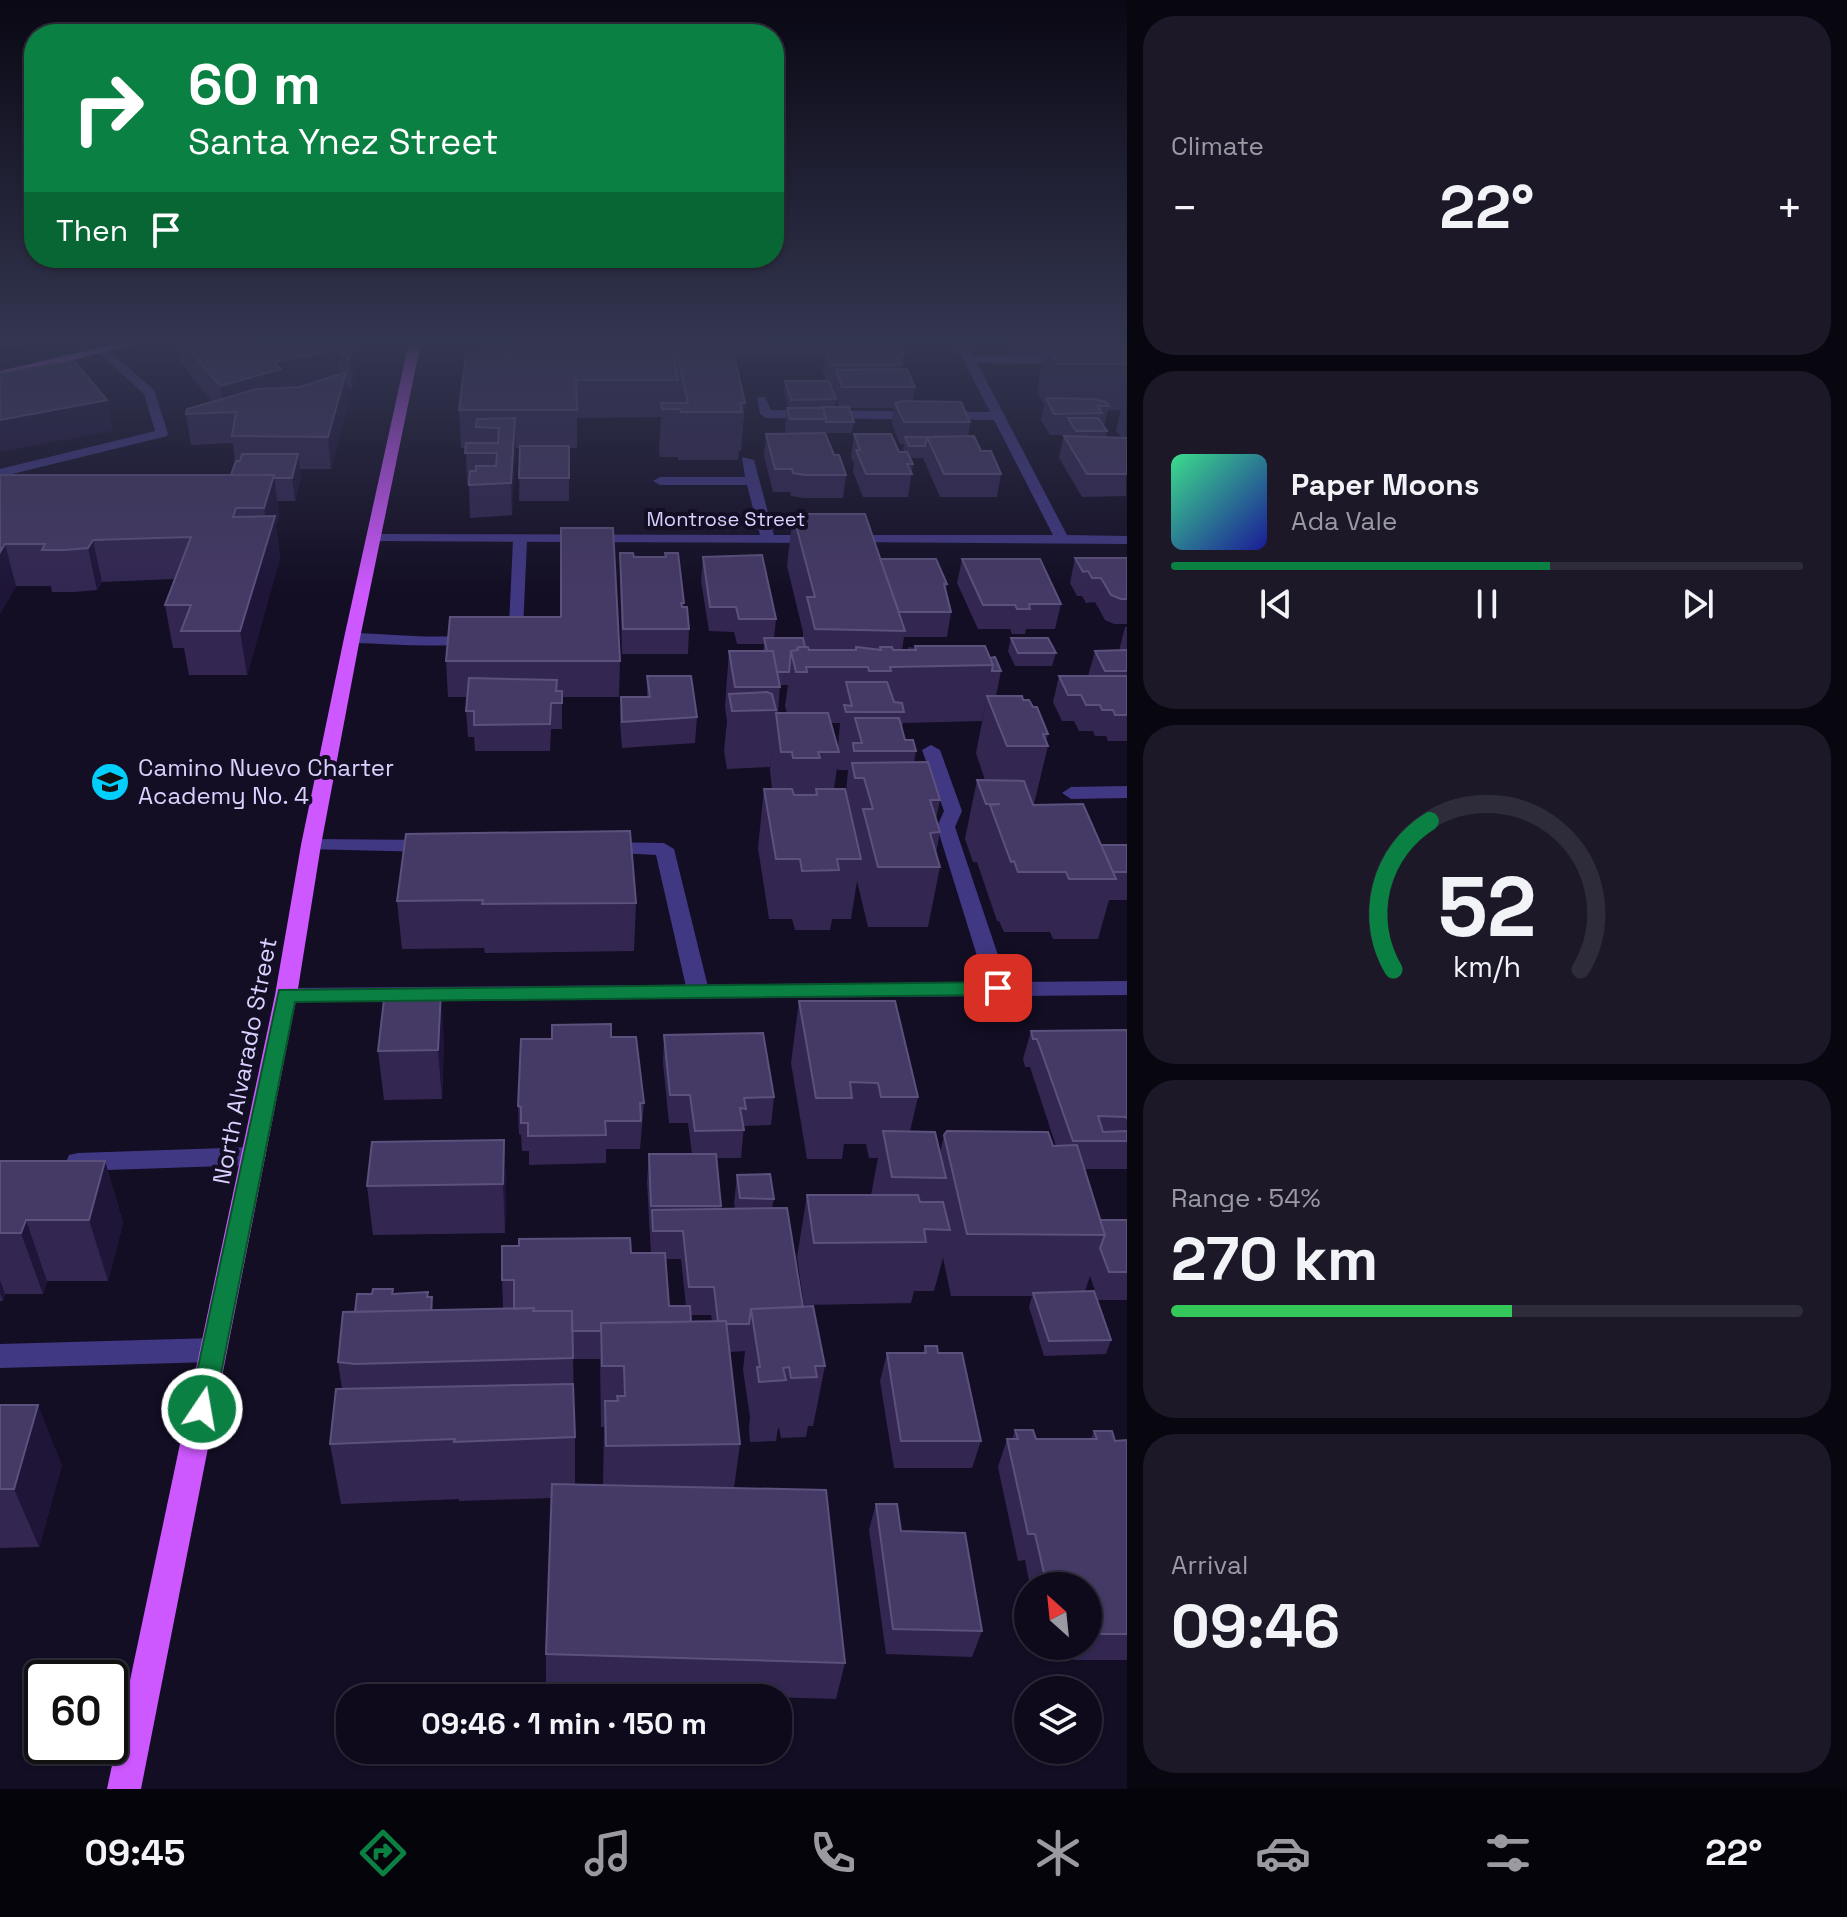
<!DOCTYPE html>
<html lang="en">
<head>
<meta charset="utf-8">
<style>
  :root { --surface:#0e0a1b; --page:#1c1828; --text:#f1f3f6; --muted:#9b9aa3; --line:#2e2b3a; --accent:#0b8043 }
  body { margin:0; font-family:"Space Grotesk",sans-serif; background:var(--page); color:var(--text); height:100vh; display:flex; flex-direction:column; font-size:30px; white-space:nowrap }
  * { box-sizing:border-box; margin:0 }
  p { font-size:26px; color:var(--muted) }
  .icon { flex:none; width:44px; height:44px; fill:none; stroke:currentColor; stroke-width:2; stroke-linecap:round; stroke-linejoin:round }
  .map { position:relative; flex:1; overflow:hidden }
  .panel { display:flex; flex-direction:column; gap:16px; padding:16px; background:#08060f; width:720px }
  .panel>* { flex:none }
  .guide { position:absolute; left:24px; top:24px; width:760px; height:244px; border-radius:32px; box-shadow:0 2px 6px #0004,0 0 0 2px var(--line); background:#0b8043; color:#fff; overflow:hidden }
  .needle { width:52px; rotate:333deg }
  .controls { position:absolute; left:1014px; top:1572px; display:grid; gap:16px }
  .controls a { display:grid; place-items:center; width:88px; height:88px; border-radius:50%; background:var(--surface); box-shadow:0 2px 6px #0004,0 0 0 2px var(--line); font-size:40px }
  .speed { position:absolute; left:24px; top:1660px; display:flex; gap:16px; font-size:40px; font-weight:700; text-align:center }
  .speed>* { display:grid; place-content:center; width:104px; height:104px; border-radius:50%; background:var(--surface); box-shadow:0 2px 6px #0004,0 0 0 2px var(--line); line-height:1 }
  .speed .limit { border:4px solid #111; border-radius:12px; background:#fff; color:#111 }
  .pin { position:absolute; display:grid; place-items:center; width:68px; height:68px; color:#fff; margin:-34px; border-radius:16px; box-shadow:0 4px 12px #0006 }
  .me { position:absolute; width:88px; margin:-44px; rotate:12deg; stroke-linejoin:round; filter:drop-shadow(0 0 6px #0008) }
  .turn { display:flex; align-items:center; gap:28px; height:168px; padding:0 32px; font-size:36px }
  .turn .icon { width:104px; height:104px; stroke-width:2.5 }
  .turn b { display:block; font-size:56px; line-height:68px }
  .then { display:flex; align-items:center; height:76px; padding:0 32px; background:#0003; gap:16px; font-size:30px }
  .big { font-size:60px; font-weight:600; line-height:1.1 }
  .panel .card { flex:1; display:flex; flex-direction:column; justify-content:center; gap:12px; min-width:0; padding:0 28px; border-radius:32px; background:var(--page) }
  .panel .dial { align-items:center; gap:0 }
  .dial svg { height:208px; overflow:visible; fill:none; stroke:var(--line); stroke-width:7; stroke-linecap:round; text-anchor:middle }
  .dial text { fill:var(--text); stroke:none }
  .song { display:flex; align-items:center; gap:24px }
  .cover { width:96px; height:96px; border-radius:12px; background:linear-gradient(135deg,hsl(150 70% 55%),hsl(240 70% 35%)) }
  .played { height:8px; border-radius:4px; background:linear-gradient(90deg,var(--accent) 60%,var(--line) 60%) }
  .keys { display:flex; justify-content:space-around; direction:ltr }
  .heat { display:flex; justify-content:space-between; align-items:center; font-size:44px; direction:ltr }
  .charge { height:12px; border-radius:6px; background:linear-gradient(90deg,#34c759 54%,var(--line) 0) }
  .trip { position:absolute; left:336px; top:1684px; width:456px; height:80px; border-radius:32px; background:var(--surface); box-shadow:0 2px 6px #0004,0 0 0 2px var(--line); font-weight:600; line-height:80px; text-align:center }
  .tab-bar { display:flex; height:128px; justify-content:space-around; align-items:center; background:#06040b; color:var(--muted) }
  .tab-bar .icon { width:56px; height:56px }
  .tab-bar .active { color:var(--accent) }
  .tab-bar b { font-size:36px; color:var(--text) }
  main { display:flex; flex:1; min-height:0 }
  .map>svg:first-child { display:block }
  .lines { fill:none; stroke-linecap:round; stroke-linejoin:round }
  .service { fill:#413883; fill-rule:evenodd }
  .minor { fill:#413883; fill-rule:evenodd }
  .primary { fill:#ce58ff; fill-rule:evenodd }
  .wall { fill:#332752; fill-rule:evenodd }
  .shaded-wall { fill:#1e1538 }
  .building { fill:#453965; stroke:#5c517d; stroke-width:2 }
  .route { fill:#0b8043; stroke:#07532c; stroke-width:2 }
  .labels { text-anchor:middle; stroke-width:8; stroke-linejoin:round; paint-order:stroke }
  .far-street-label { font-size:20px; fill:#dad1ff; stroke:#130e24 }
  .poi-label { font-size:24px; fill:#dad1ff; stroke:#130e24; text-anchor:start }
  .street-label { font-size:24px; fill:#dad1ff; stroke:#130e24 }
</style>
</head>
<body>
<main>
<div class="map">
<svg width="1127" height="1789" viewBox="0 0 1127 1789">
  <rect width="100%" height="100%" fill="#130e24"/>
  <g class="lines">
    <path class="service" d="M98,348H106L154,390L168,433L167,436L0,477V469L155,431L144,394L98,352Z
      M970,356H1070L1076,360L1070,364L966,363V357Z
      M757,397H765L771,410L1000,412L1006,416L1000,420L766,418L760,414Z
      M742,457L754,460L775,539L773,542H763L761,539L747,485H660L653,481L660,477H745Z
      M520,536L527,540L523,630C469,653 409,644 352,643L344,638L352,633C403,634 461,644 509,625L513,540Z
      M931,745L940,750L962,811L955,827L1009,988L1006,993H990L987,988L937,827L944,811L922,750Z
      M1127,786V798L1071,799L1062,793L1071,787Z
      M311,839L431,840L441,846L431,852L304,849L301,845Z
      M607,842L664,843L674,849L709,991L706,996H690L687,991L656,855L600,852L597,848Z
      M214,1338L224,1342L227,1350L224,1358L214,1362L0,1368V1344Z"/>
    <path class="minor" d="M954,342H966L1067,535L1127,536V544L842,542L840,539L847,535H1053Z
      M373,534L815,535L822,539L815,543L368,541V535Z
      M1127,981V995L286,1002L278,1000L275,995L278,990L286,988Z
      M254,1147L262,1149L266,1156L262,1163L254,1165L78,1171L69,1169L66,1162L69,1155L78,1153Z"/>
    <path class="primary" d="M123,342H142L0,379V371Z
      M409,342H421L360,638L321,845L297,995L141,1789H107L275,995L301,845L344,638Z"/>
  </g>
  <path class="wall" d="M175,342H362L360,349H353L356,374L352,390L347,386L349,402L331,469H300L301,477L295,501H277L279,516L276,527L280,558L247,675H189L184,648H173L165,605L175,579L102,582L97,590L74,592H52L51,586H16L0,614V475H231L235,463L233,443L191,445L186,414L212,402L178,359Z
    M481,342H907L904,363H903L902,369L915,387L913,401L970,422L968,436L1001,474L997,497H940L923,458H910L913,464L908,497H863L853,472L854,463L851,457L854,434L899,452H904L903,448L904,444H900L892,424L894,408H849L854,422L852,433H825L834,455L846,475L843,498H803L791,496L790,492H773L764,456L766,434L786,433L785,429L787,408H789L784,392L785,381H826L822,370L824,359H735L745,403L741,451H739L738,460H678V457H660L659,451L661,417L577,418V448H569V501H519L520,448H515L512,515L470,518L469,485H467L466,448H461L459,410L482,354ZM831,386H834V391L839,407H835L836,399Z
    M1007,342H1127L1126,496L1082,497L1059,458L1064,435H1050L1041,420L1044,405L1037,392L1043,357H1016ZM1108,410H1121L1116,431L1121,437H1106L1107,431L1104,427Z
    M793,514L880,559L947,584L946,590L951,612L947,637H904L902,650H908V647L990,658L1001,671L996,696L1023,700L1048,734L1046,741L1048,746L1034,804H1033L1101,845H1127V900H1109L1098,939H1053L1050,932H1004L999,921H997L977,862H973L965,839L977,780H985L976,753L987,697L982,721L903,723L902,729L905,740L916,751L914,762L940,800L936,819L940,832L936,853L940,867L928,927H868L857,881L851,919H832L830,930H795L792,919H769L758,848L764,789H772L770,770L772,744L770,767L727,769L724,751L727,721L725,707L729,651H763L764,644H737L734,632L709,631L701,581L703,557L776,619L774,638H803V632L787,566ZM780,685H788L785,706L787,713H778ZM831,723H840L838,747ZM837,768L838,770H848L846,793L834,789Z
    M620,553L634,557L684,603L683,607L689,629L688,654H622L620,577Z
    M1075,558H1127V624H1114L1105,620L1095,602L1086,603L1082,596H1077L1070,583Z
    M962,559L1061,604L1055,629H1026L1025,634H1012L1010,629H978L957,583Z
    M1125,627H1127V741H1108L1106,736H1095L1093,731H1079L1074,721H1062L1053,702L1059,676H1088L1095,651H1119Z
    M1011,638L1056,653L1052,666H1015L1008,651Z
    M446,661H620L619,697H562V729H551L550,751H475L474,737H468L466,711L468,697H448Z
    M647,676L697,717L695,743L622,748L620,723L621,697H647Z
    M406,834L636,903L634,951L485,953L484,948L402,949L397,901Z
    M799,1001L918,1097L910,1131L940,1153L944,1135L1056,1146L1030,1067H1025L1023,1059L1031,1031L1127,1030V1169H1084L1100,1220H1127V1300H1098L1090,1276L1085,1291L1111,1340L1106,1354L1044,1356L1029,1307L1032,1296H951L943,1258L934,1291H914L911,1303L804,1305L797,1257L807,1195H871L878,1158H869L866,1144H844L842,1159H807L791,1063Z
    M664,1035L774,1097L771,1125L744,1126L741,1158H716L721,1209H735L734,1203L737,1175L774,1199L772,1208L803,1307L825,1366L813,1426H808L806,1437L781,1438L779,1428H778L776,1441L750,1442L749,1428L750,1417L743,1370L745,1351L730,1352L740,1444L734,1488L845,1663L836,1699L546,1690V1654L551,1498L459,1501V1499L341,1504L330,1444L342,1389L338,1362L355,1312L393,1294L428,1292V1297H432L433,1310L514,1309V1308H503L502,1280L631,1253H651L647,1182L649,1154H692L688,1123H669L663,1063ZM666,1259H681L686,1306H669ZM691,1315H711L712,1321L691,1322ZM573,1359H600L601,1427H604L603,1485L575,1484V1437Z
    M611,1037L644,1103L640,1149H606V1163L529,1165V1151H522L521,1135L519,1134L518,1106Z
    M444,1039L442,1099L384,1100L378,1051Z
    M504,1140L506,1189L505,1233L373,1235L367,1186Z
    M0,1161H105L123,1223L108,1281H47L43,1294H5L3,1301H0Z
    M925,1346L938,1353L981,1441L972,1468H894L880,1381L887,1353H923Z
    M0,1405L62,1465L39,1547L0,1548Z
    M1015,1430L1036,1439H1091L1094,1431L1115,1441L1127,1440V1660H1073L1071,1646H1088V1586H1030L1025,1560L1018,1561L998,1467L1007,1439H1012Z
    M876,1504L982,1631L972,1657L886,1654L869,1530Z"/>
  <path class="shaded-wall" d="M0,342H6L8,347L0,349Z
    M8,342H35L9,348Z
    M312,342H362L360,349H353L356,374L352,390L349,360L337,350L340,380L236,412H224L220,386L274,362Z
    M346,372L349,402L331,469L328,437Z
    M107,400L113,431L0,452V420Z
    M515,418L516,449L512,515L511,483Z
    M298,454L301,477L295,501L292,478Z
    M274,475L279,516L276,527L280,558L247,675L240,631L268,538L264,508Z
    M93,540L102,582L97,590L88,548Z
    M5,544L16,586L0,614V552Z
    M441,990L444,1039L442,1099L438,1050Z
    M504,1140L506,1189L505,1233L503,1184Z
    M105,1161L123,1223L108,1281L89,1220Z
    M26,1220L47,1281L43,1294L21,1233Z
    M0,1280L5,1294L3,1301L0,1293Z
    M38,1405L62,1465L39,1547L14,1489Z"/>
  <path class="building" d="M183,342H329L333,346L353,345L349,360L337,350L274,362L281,369L220,386Z
    M506,342H576V353H505Z
    M600,342H670L671,351L601,350Z
    M679,342H731L745,403H740L742,412H681L680,409H662L661,403H688L675,344H679Z
    M1046,346H1127V364H1057Z
    M900,348L904,356H895L900,358V365H831L825,350Z
    M466,354H674L678,380H576L577,410H459Z
    M74,361L107,400L0,420V373Z
    M907,369L915,387H842L836,370Z
    M346,372L328,437L232,436L236,412L186,414L187,409L257,389L300,387Z
    M785,381H829L836,399L791,400Z
    M1046,398L1094,399L1106,402L1109,406H1098L1102,413L1054,414Z
    M902,401L961,402L970,422H904L895,403Z
    M820,407H849L854,422H826L823,408Z
    M787,408H823L826,419H790Z
    M515,418L511,483L469,485L470,471H476V466H496L497,453H465L466,443H498L499,428L476,427L477,419Z
    M1068,418H1098L1107,431H1076Z
    M825,433L834,455H839L846,475H805L793,473L792,469H775L766,434Z
    M854,434H891L899,452H907L913,464H907L912,474H866L856,450H860Z
    M974,436L981,451H991L1001,474H944L927,437Z
    M1064,436L1127,438V474H1087Z
    M905,437H927L925,446H909Z
    M520,446H569V478H519Z
    M242,454H298L292,478H274V475H231L236,461H240Z
    M0,475H274L264,508H236L233,517L275,516L240,631H181L191,605H165L191,537L93,540L88,548L65,550H42L45,544H5L0,552Z
    M793,514H865L905,631L815,629L807,597H815Z
    M561,528H613L620,661H446L450,617H561Z
    M620,553H633L634,557H666L665,553H678L684,603H681L682,607H687L689,629H623Z
    M762,555L776,619H739L736,607H710L703,557Z
    M1075,558H1127V599H1121L1111,595L1101,578H1092L1088,571L1083,572Z
    M880,559H936L947,584H944L951,612H899Z
    M962,559H1040L1061,604H1029L1030,609H1017L1015,605H983Z
    M764,638H803L805,647H798L797,650L791,651L789,672H777L773,651H767Z
    M1011,638H1048L1056,653H1018Z
    M915,646H985L993,665L890,667L891,671H869L868,667H806L807,672H796L791,651L798,650V647H808L809,650H856V647L881,650L880,647H892L893,650H916Z
    M1127,650V671H1105L1095,651Z
    M729,651H773L780,687H735Z
    M995,657L1001,671H992L993,665L990,658Z
    M647,676H691L697,717L622,722L621,697H650Z
    M1059,676H1127V715H1115L1113,710H1102L1100,705H1086L1081,695H1068Z
    M469,678L557,680L556,691H562V703H551L550,724L474,725V711H466Z
    M846,682H887L894,702L902,703L904,712H846L844,705L852,706Z
    M767,692L772,694L776,710L732,711L729,694Z
    M987,696H1022L1023,700H1029L1033,707H1037L1048,734H1043L1048,746H1007Z
    M776,713H828L839,752H818L820,758H793L792,752H781Z
    M855,718H899L905,740H913L916,751H854L853,743H862Z
    M928,762L940,800H930L940,832L930,833L940,867H878L863,809H873L864,778H855L852,763Z
    M977,780L1024,781L1033,805L1083,804L1116,879H1069L1066,872H1018L1014,861L1011,862L990,805L1000,804H986Z
    M764,789H792L794,795H817L816,789H845L861,859H837L839,870L802,871L800,859H776Z
    M630,831L636,903L482,904L483,900L397,901L406,834Z
    M1101,845H1127V872H1113Z
    M441,990L438,1050L378,1051L385,991Z
    M799,1001H895L918,1097H881L878,1083L850,1082L852,1098H816Z
    M611,1024V1037H636L644,1103H640L641,1121H605L606,1135L528,1136V1123H521V1107L518,1106L521,1039H552V1025Z
    M1127,1030V1119L1126,1117L1098,1116L1103,1132L1127,1131V1141H1073L1037,1039H1033L1031,1031Z
    M763,1033L774,1097L744,1098L746,1109L740,1108L744,1130L695,1131L690,1095H670L664,1035Z
    M883,1131L935,1132L946,1178L892,1177Z
    M947,1131L1048,1132L1053,1146L1077,1145L1105,1235L967,1234L944,1135Z
    M504,1140L503,1184L367,1186L372,1142Z
    M649,1154H716L721,1206H651Z
    M0,1161H105L89,1220H26L21,1233H0Z
    M770,1174L774,1199L740,1198L737,1175Z
    M807,1195H918L920,1202H943L950,1230L924,1229L926,1242L814,1243Z
    M787,1208L803,1307L751,1309L749,1324H727L726,1321H718L714,1287H689L683,1231H653L652,1210Z
    M1100,1220H1127V1272H1109L1100,1248L1105,1235Z
    M630,1238L631,1253H665L669,1306H690L691,1322L601,1323V1331H572V1311H534V1308L514,1309V1280H502V1246H519V1239Z
    M373,1289H393L392,1294L428,1292L427,1297H432L431,1310L355,1312L357,1294H372Z
    M1094,1291L1111,1340L1049,1341L1033,1293Z
    M813,1306L825,1366H815L817,1377L791,1378L789,1367L783,1368L786,1380L759,1382L757,1367H760L751,1309Z
    M534,1308L533,1311H572L573,1358L355,1364L338,1362L343,1312Z
    M726,1321L740,1444L606,1446L605,1401H618L617,1396H625L624,1366H602L601,1323Z
    M925,1346H937L938,1353H962L981,1441H901L887,1353H926Z
    M573,1384L575,1437L454,1442L455,1439L330,1444L336,1389Z
    M0,1405H38L14,1489H0Z
    M1015,1430H1033L1036,1439H1097L1094,1431H1112L1115,1441L1127,1440V1634H1088V1586H1047L1035,1534H1028L1007,1439H1018Z
    M552,1484L826,1490L845,1663L546,1654Z
    M876,1504H897L901,1531L965,1533L982,1631L893,1629Z"/>
  <linearGradient id="sky" x2="0" y2="1"><stop stop-color="#0a0814"/><stop offset="0.58" stop-color="#333650"/><stop offset="1" stop-color="#333650" stop-opacity="0"/></linearGradient>
  <rect width="1127" height="592" fill="url(#sky)"/>
  <path class="route" d="M998,982L1007,988L998,995L295,1002L214,1409L211,1417L202,1420L193,1417L189,1409L279,990Z"/>
  <defs>
    <symbol id="school-disc" viewBox="-11 -11 22 22"><circle r="9.5" fill="#00cefc" stroke="#130e24"/><path d="M0-5L7-2L0 1L-7-2ZM-4 1L0 2.5L4 1V4Q0 6-4 4Z" fill="#111"/></symbol>
  </defs>
  <g fill-rule="evenodd">
    <use href="#school-disc" x="88" y="760" width="44" height="44"/>
  </g>
  <g class="labels">
    <g class="far-street-label">
      <text x="726" y="526">Montrose Street</text>
    </g>
    <g class="poi-label">
      <text x="138" y="776">Camino Nuevo Charter<tspan x="138" dy="28">Academy No. 4</tspan></text>
    </g>
    <g class="street-label">
      <text transform="translate(245 1061) rotate(-79)" y="8">North Alvarado Street</text>
    </g>
  </g>
</svg>
<div class="controls">
<a><svg class="needle" viewBox="-14 -14 28 28"><path d="M0-13l5 13h-10z" fill="#e53935"/><path d="M0 13l5-13h-10z" fill="#9b9aa3"/></svg></a>
<a><svg class="icon" aria-label="layers" viewBox="0 0 24 24"><path d="M12 4l9 5-9 5-9-5zM3 14l9 5 9-5"/></svg></a>
</div>
<div class="speed"><div class="limit">60</div></div>
<div class="pin" style="left:998px;top:988px;background:#d93025"><svg class="icon" aria-label="arrive" viewBox="0 0 24 24"><path d="M6 21V4h12l-3 4 3 4H6"/></svg></div>
<svg class="me" style="left:202px;top:1409px" viewBox="-20 -20 40 40"><circle r="17" fill="#0b8043" stroke="#fff" stroke-width="3"/><path d="M0-11L8 9 0 5-8 9z" fill="#fff"/></svg>
<div class="trip">09:46 · 1 min · 150 m</div>
<div class="guide">
<div class="turn"><svg class="icon" aria-label="right" viewBox="0 0 24 24"><path d="M7 20v-9h11M14 6l5 5-5 5"/></svg><div><b>60 m</b>Santa Ynez Street</div></div>
<div class="then">Then<svg class="icon" aria-label="arrive" viewBox="0 0 24 24"><path d="M6 21V4h12l-3 4 3 4H6"/></svg></div>
</div>
</div>
<section class="panel">
<div class="card"><p>Climate</p>
<div class="heat"><a>−</a><b class="big">22°</b><a>+</a></div>
</div>
<div class="card">
<div class="song"><i class="cover"></i><div><b>Paper Moons</b><p>Ada Vale</p></div></div>
<div class="played"></div>
<div class="keys"><svg class="icon" aria-label="previous" viewBox="0 0 24 24"><path d="M18 5L8 12l10 7zM5 5v14"/></svg><svg class="icon" aria-label="pause" viewBox="0 0 24 24"><path d="M8 5v14M16 5v14"/></svg><svg class="icon" aria-label="next" viewBox="0 0 24 24"><path d="M6 5l10 7-10 7zM19 5v14"/></svg></div>
</div>
<div class="card dial"><svg viewBox="0 0 100 80">
<path d="M14 69A42 42 0 1 1 86 69"/>
<path d="M14 69A42 42 0 0 1 28 12" stroke="#0b8043"/>
<text x="50" y="56" font-size="32" font-weight="700">52</text>
<text x="50" y="72" font-size="11">km/h</text>
</svg></div>
<div class="card"><p>Range · 54%</p><b class="big">270 km</b><div class="charge"></div></div>
<div class="card"><p>Arrival</p><b class="big">09:46</b></div>
</section>
</main>
<nav class="tab-bar">
<b>09:45</b>
<svg class="icon active" aria-label="directions" viewBox="0 0 24 24"><path d="M12 3l9 9-9 9-9-9zM9 14v-3h6M13 9l2 2-2 2"/></svg>
<svg class="icon" aria-label="music" viewBox="0 0 24 24"><path d="M9 18V5l10-2v13"/><circle cx="6" cy="18" r="3"/><circle cx="16" cy="16" r="3"/></svg>
<svg class="icon" aria-label="phone" viewBox="0 0 24 24"><path d="M5 4h4l2 5-3 2q2 4 5 5l2-3 5 2v4C11 20 4 13 5 4z"/></svg>
<svg class="icon" aria-label="climate" viewBox="0 0 24 24"><path d="M12 3v18M4 7l16 10M4 17L20 7"/></svg>
<svg class="icon" aria-label="car" viewBox="0 0 24 24"><path d="M5 17H2v-5l4-1 3-4h7l3 4 3 1v5h-3M9 17h6M6 11h13"/><circle cx="7" cy="17" r="2"/><circle cx="17" cy="17" r="2"/></svg>
<svg class="icon" aria-label="filters" viewBox="0 0 24 24"><path d="M4 7h16M4 17h16"/><circle cx="9" cy="7" r="2"/><circle cx="15" cy="17" r="2"/></svg>
<b>22°</b>
</nav>
</body>
</html>
